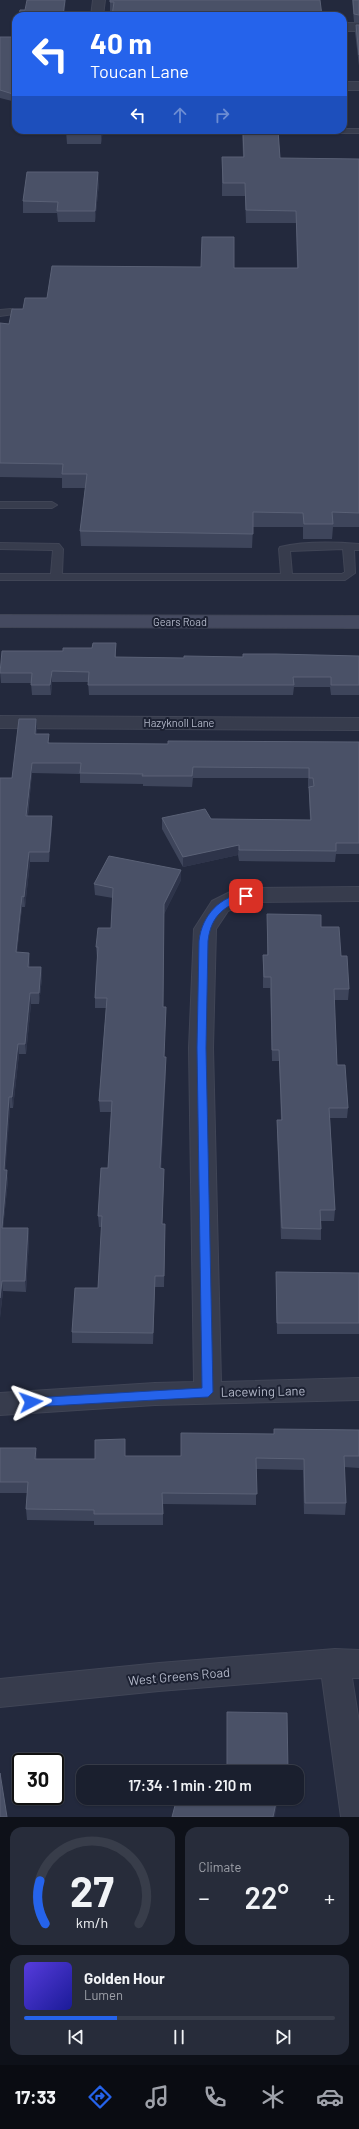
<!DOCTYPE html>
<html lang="en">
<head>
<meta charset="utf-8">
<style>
  :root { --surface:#1a1f2e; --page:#272c3a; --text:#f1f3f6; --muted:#9fa2aa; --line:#383d4a; --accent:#2563eb }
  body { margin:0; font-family:Barlow,sans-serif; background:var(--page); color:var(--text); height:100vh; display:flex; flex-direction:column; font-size:15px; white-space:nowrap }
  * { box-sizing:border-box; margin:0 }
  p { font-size:13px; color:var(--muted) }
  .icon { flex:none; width:22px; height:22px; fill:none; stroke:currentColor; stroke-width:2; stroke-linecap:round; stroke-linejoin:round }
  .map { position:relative; height:1817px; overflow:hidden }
  .sheet { display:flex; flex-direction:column; gap:10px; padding:10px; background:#0e1119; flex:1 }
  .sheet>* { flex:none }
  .hud { position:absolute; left:12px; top:12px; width:335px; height:122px; border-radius:12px; box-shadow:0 1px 3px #0004,0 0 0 1px var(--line); background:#2563eb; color:#fff; overflow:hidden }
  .speed { position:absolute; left:12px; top:1753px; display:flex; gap:8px; font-size:20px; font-weight:700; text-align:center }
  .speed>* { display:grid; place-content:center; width:52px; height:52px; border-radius:50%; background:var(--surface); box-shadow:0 1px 3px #0004,0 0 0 1px var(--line); line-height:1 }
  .speed .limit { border:2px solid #111; border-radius:6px; background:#fff; color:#111 }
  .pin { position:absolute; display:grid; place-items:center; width:34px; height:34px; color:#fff; margin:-17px; border-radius:8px; box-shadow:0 2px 6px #0006 }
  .me { position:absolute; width:44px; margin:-22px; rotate:86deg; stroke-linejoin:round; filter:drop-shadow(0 0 3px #0008) }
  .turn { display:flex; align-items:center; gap:14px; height:84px; padding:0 12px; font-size:18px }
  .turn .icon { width:52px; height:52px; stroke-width:2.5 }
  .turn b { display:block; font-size:28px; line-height:34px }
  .lanes { display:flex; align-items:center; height:38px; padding:0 12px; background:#0003; justify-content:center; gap:20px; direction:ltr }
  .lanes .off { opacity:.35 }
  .big { font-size:30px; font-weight:600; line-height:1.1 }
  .sheet .widget { flex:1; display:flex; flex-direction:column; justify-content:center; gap:6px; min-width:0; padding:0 14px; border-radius:12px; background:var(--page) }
  .sheet .dial { align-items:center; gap:0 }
  .dial svg { height:104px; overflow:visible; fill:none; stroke:var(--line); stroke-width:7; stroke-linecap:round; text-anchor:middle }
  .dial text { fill:var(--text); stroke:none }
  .song { display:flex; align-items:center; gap:12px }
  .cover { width:48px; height:48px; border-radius:6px; background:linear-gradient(135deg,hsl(250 70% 55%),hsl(240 70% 35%)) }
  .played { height:4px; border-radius:2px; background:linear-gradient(90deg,var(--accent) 30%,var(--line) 30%) }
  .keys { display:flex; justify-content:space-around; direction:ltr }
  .heat { display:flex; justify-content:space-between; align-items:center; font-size:22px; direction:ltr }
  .sheet .tiles { flex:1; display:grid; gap:10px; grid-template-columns:1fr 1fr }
  .widget:last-child { grid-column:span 2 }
  .trip { position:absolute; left:76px; top:1765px; width:228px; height:40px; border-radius:12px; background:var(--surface); box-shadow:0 1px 3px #0004,0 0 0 1px var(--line); font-weight:600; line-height:40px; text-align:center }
  .tabs { display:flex; height:64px; justify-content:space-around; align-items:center; background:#0a0c12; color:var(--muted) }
  .tabs .icon { width:28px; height:28px }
  .tabs .current { color:var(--accent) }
  .tabs b { font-size:18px; color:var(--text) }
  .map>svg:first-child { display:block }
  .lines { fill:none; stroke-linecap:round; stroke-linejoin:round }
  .service-casing { stroke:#404556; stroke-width:2 }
  .minor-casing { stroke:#404556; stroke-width:2 }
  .secondary-casing { stroke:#404556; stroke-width:2 }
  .service { fill:#373c4d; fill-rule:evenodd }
  .minor { fill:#373c4d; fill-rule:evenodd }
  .secondary { fill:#454a60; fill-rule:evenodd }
  .wall { fill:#3e455b }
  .shaded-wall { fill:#2e344a }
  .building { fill:#4a5167; stroke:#5a6176 }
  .route { fill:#2563eb; stroke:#184099 }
  .labels { text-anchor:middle; stroke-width:4; stroke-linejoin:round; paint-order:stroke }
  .street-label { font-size:11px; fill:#b2b7c8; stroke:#1c2132 }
  .near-street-label { font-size:13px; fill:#b2b7c8; stroke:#1c2132 }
</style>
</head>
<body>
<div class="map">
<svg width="359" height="1817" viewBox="0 0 359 1817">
  <rect width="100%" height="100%" fill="#23293d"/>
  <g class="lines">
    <defs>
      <path id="service" d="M343,129H359V133H295L291,131Z
        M11,309L14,310V314L0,316V310Z
        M0,502H52L57,505L52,508H0Z
        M0,543L59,544L63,549L62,574H281L279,549L280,547C305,541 334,542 359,544V550H354L355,573L345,580H0V574H51L53,550L0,549ZM343,549L345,572L342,574H292L290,551Z"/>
      <path id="minor" d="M93,0H105L103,16H91Z
        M343,23H359V31H343Z
        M343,82H359V90H343Z
        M0,716L359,718V730L0,728Z
        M359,887V901L255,902L243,904L228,911L216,929L213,1048L221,1382L359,1378V1400L155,1405L0,1415V1393L155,1383L194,1382L189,1048L194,929L212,901L230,892L255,888Z
        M335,1649L359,1650V1678H352L359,1722V1817H341L322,1678L159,1691L0,1707V1679L159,1663Z"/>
      <path id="secondary" d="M0,615L359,616V628L0,627Z"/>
    </defs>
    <use href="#service" class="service-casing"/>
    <use href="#minor" class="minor-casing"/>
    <use href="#secondary" class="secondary-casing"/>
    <use href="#service" class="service"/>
    <use href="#minor" class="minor"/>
    <use href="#secondary" class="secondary"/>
  </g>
  <path class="wall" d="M110,0L322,16L110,13Z
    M352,0H359V23L354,22Z
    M356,25H359V66L355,32Z
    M16,33V102L0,98V37H15Z
    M66,130H103L101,144H67Z
    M242,130H278L280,158L359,159V527H333L332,539H303V527H253L252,548L81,546L80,531L85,488H62V478L0,477V323L9,324L23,309L47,298L234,268H297L296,223H246L245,196H222V157H243Z
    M99,183L95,222H58L57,213H23V201Z
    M116,643V657L184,658L243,657L359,656V695H331L330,687H294L293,695H89L88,682H52L51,695H32L31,683H1L0,671L63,651L92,648Z
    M36,719L37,730L36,734L50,743L168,744L359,742V854H336L335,862L239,861L238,855L183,867L162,829V818L310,820L309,798V788H308V778H193L192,787L143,786V784L80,783V774L32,773L28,816H52V826L49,862H30L25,907H22L17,952L30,963L29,967H41L42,978L39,1004H31L26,1054H19L13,1108H10L5,1170L8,1180L3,1228H28L29,1239L26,1292L3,1291L0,1318L12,778Z
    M181,880L164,914L163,1007H166L164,1057L166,1068L161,1168L164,1179L162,1224L165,1235L164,1287H155L153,1344L72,1343V1332L98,1288L102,1227H99L98,1216L108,1168L111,1112H100L99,1101L106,1008H95V998L97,958L96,947L111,928L113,898L95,895L94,884Z
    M267,914L321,927L341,956L349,989L348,1000H334L337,1065L348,1108L347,1118H330L335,1210L334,1221H321V1240L281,1239L277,1131V1120H281L279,1061H272L270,988H263V955H267Z
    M276,1272L359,1273V1334H277L276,1283Z
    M274,1429L359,1430V1468L344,1467L346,1503L345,1515L304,1514L303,1470L256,1469V1505L163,1504V1525H94V1521L27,1520L26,1509L27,1493H0V1448L37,1459H95L125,1456H181L274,1434Z"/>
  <path class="shaded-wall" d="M65,0H66L64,16H63Z
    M101,130H103L101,144Z
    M98,172L99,183L95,222V211Z
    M52,671V682L51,695L50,685Z
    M36,719L37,730L35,745V734Z
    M32,763V773L26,826V816Z
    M52,816V826L49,862V852Z
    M239,845L238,855L183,867V857Z
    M29,852L30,862L25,907L24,897Z
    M181,870V880L164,914V904Z
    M22,896V907L16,963V952Z
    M29,953L30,963L28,978V967Z
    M41,967L42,978L39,1004V993Z
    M30,993L31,1004L26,1054L25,1044Z
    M18,1044L19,1054L13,1108L12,1097Z
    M166,1057V1068L161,1179L160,1168Z
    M9,1097L10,1108L5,1180L4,1170Z
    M7,1170L8,1180L2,1239V1228Z
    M165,1224V1235L164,1287V1276Z
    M28,1228L29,1239L26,1292L25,1281Z
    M155,1276V1287L153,1344V1333Z
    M2,1281L3,1291L0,1318V1298Z
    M36,1448L37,1459H35Z
    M277,1798H278L275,1817H273Z"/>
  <path class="building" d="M27,0H65L63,16H19L20,10H25Z
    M110,0H320L322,16H112L114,2H110Z
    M353,0H359V15L354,14Z
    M356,25H359V55Z
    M16,33V95L0,90V37H15Z
    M66,130H101V131H66Z
    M243,130H278L280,158L359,159V513L332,512L333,524H304L303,513L253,512V534L80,531L87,474H62L63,464L0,463V323L9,324L12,309H23L25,298H47L52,266L201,267L202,237H234V268H298L296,211L246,210L245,183H223L222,157H244Z
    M27,172H98L95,211H57L58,202L23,201Z
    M93,643H116L115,657L184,658V656L243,657V654H276L359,656V685H331V677H293L294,685H88L89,672L52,671L50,685H31L32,673H0L2,651H63V648H92Z
    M19,719H36L35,734H49L48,743L168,744V741L359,742V843H336V851L239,850V845L183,857L162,818L205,809L211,819L311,820L309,787L314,786L313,778H309V768L193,767L192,776H142L143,774L80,773L81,763H32L26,816H52L49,852H29L24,897L22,896L16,952L29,953L28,967H41L39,993H30L25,1044H18L12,1097H9L4,1170H7L2,1228H28L25,1281H2L0,1298V778H12Z
    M109,856L181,870L164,904L163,1007H166L164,1057H166L160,1168L164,1169L162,1224H165L164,1276H155L153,1333L72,1332L75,1288H98L102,1216H98L101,1168H108L112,1101H99L107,998H95L98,947H96L98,928H111L113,888L94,884Z
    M267,914L321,915V927H339L341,956H347L349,989H334L337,1065H345L348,1108H329L335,1210H320L321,1229L282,1228L277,1120H282L279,1050H272L271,977H264L263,955H268Z
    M276,1272L359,1273V1323H277Z
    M274,1429L359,1430V1456H344L346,1503H305L304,1459L256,1458L257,1494L162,1493L163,1514H94V1510L26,1509L28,1482H0V1448H36L35,1459H95V1440L125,1439V1456H181V1433L274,1434Z
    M227,1712L287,1713L288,1772H227Z
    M0,1773L7,1817H0Z
    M177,1798H192L227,1805V1798H277L273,1817H172Z"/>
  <path class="route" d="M246,893L251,896L249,898C225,905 211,915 208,941L206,1048L213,1392L208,1397L31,1407L27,1406L25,1402L27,1399L31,1398L202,1388L197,1048L199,941C202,915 220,896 246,893Z"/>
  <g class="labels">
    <g class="street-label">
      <text x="180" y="626">Gears Road</text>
      <text x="179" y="727">Hazyknoll Lane</text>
    </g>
    <g class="near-street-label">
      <text transform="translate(263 1391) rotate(-1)" y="5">Lacewing Lane</text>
      <text transform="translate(179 1676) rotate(-5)" y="5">West Greens Road</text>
    </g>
  </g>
</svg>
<div class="speed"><div class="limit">30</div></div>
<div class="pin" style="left:246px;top:896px;background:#d93025"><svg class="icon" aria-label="arrive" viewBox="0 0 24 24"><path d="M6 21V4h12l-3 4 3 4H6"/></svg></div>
<svg class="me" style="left:31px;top:1402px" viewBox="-20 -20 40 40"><path d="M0-17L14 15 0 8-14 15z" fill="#2563eb" stroke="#fff" stroke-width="4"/></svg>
<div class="trip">17:34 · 1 min · 210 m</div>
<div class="hud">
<div class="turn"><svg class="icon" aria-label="left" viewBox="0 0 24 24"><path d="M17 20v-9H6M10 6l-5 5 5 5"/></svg><div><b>40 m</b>Toucan Lane</div></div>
<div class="lanes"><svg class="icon" aria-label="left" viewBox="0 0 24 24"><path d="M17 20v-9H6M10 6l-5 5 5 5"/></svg><svg class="icon off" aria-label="ahead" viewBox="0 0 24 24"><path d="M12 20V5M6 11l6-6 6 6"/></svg><svg class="icon off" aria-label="right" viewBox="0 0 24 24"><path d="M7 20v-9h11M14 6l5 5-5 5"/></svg></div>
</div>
</div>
<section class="sheet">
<div class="tiles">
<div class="widget dial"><svg viewBox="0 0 100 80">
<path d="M14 69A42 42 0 1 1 86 69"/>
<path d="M14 69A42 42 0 0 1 10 36" stroke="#2563eb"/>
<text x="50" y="56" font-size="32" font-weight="700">27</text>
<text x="50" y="72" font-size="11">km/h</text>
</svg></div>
<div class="widget"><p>Climate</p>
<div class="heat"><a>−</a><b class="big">22°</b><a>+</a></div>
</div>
<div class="widget">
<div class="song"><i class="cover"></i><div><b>Golden Hour</b><p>Lumen</p></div></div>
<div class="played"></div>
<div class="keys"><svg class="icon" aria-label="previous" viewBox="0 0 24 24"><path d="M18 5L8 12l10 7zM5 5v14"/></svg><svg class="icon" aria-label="pause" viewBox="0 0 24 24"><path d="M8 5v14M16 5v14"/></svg><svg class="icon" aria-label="next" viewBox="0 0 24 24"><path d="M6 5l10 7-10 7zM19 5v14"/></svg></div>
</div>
</div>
</section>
<nav class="tabs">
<b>17:33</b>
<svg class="icon current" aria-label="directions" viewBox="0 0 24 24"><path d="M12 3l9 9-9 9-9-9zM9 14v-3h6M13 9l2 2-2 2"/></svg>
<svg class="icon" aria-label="music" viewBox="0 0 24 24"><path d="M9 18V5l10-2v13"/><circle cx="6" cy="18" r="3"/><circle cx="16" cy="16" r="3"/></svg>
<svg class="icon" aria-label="phone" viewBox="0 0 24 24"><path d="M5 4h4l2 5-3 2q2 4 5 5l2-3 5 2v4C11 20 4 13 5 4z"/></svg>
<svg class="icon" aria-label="climate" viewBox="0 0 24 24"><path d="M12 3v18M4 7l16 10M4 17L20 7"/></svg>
<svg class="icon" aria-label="car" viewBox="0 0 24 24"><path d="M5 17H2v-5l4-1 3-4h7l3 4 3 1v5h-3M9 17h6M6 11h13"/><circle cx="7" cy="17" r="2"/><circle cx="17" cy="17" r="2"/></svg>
</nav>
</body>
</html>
